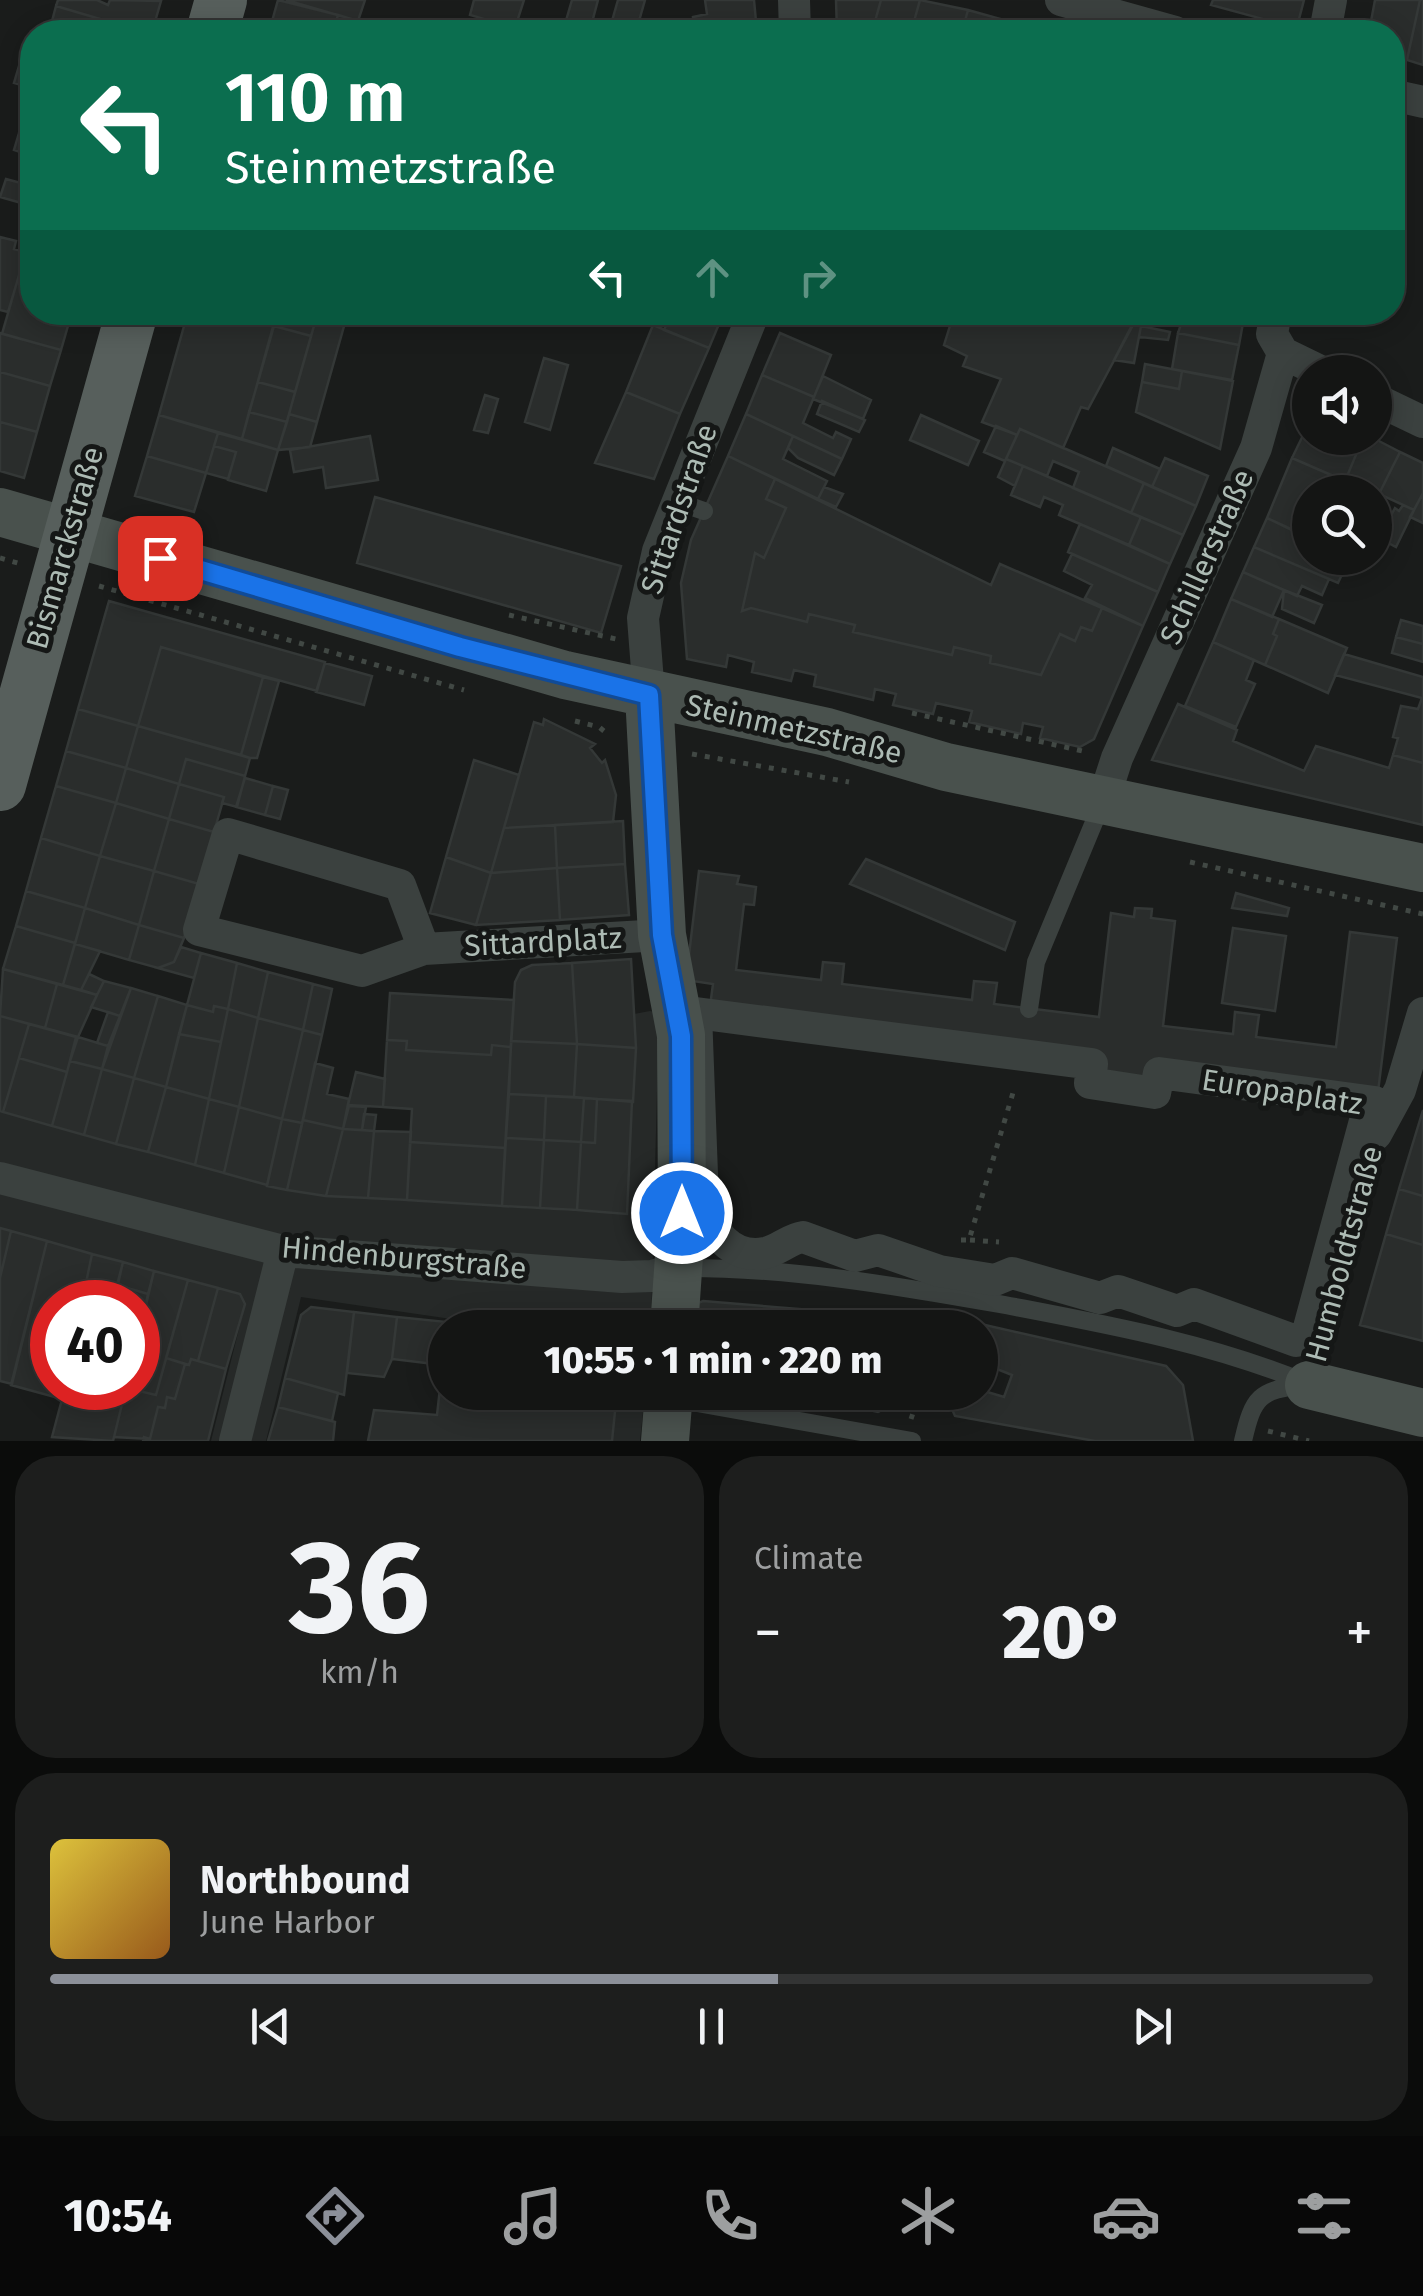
<!DOCTYPE html>
<html lang="en">
<head>
<meta charset="utf-8">
<style>
  :root { --surface:#141514; --page:#1d1e1d; --text:#f1f3f6; --muted:#9d9fa0; --line:#333434; --accent:#8c9099 }
  body { margin:0; font-family:"Fira Sans",sans-serif; background:var(--page); color:var(--text); height:100vh; display:flex; flex-direction:column; font-size:38px; white-space:nowrap }
  * { box-sizing:border-box; margin:0 }
  p { font-size:32px; color:var(--muted) }
  .icon { flex:none; width:55px; height:55px; fill:none; stroke:currentColor; stroke-width:2; stroke-linecap:round; stroke-linejoin:round }
  .map { position:relative; height:1441px; overflow:hidden }
  .side { display:flex; flex-direction:column; gap:15px; padding:15px; background:#0b0c0b; flex:1 }
  .side>* { flex:none }
  .banner { position:absolute; left:20px; top:20px; width:1385px; height:305px; border-radius:40px; box-shadow:0 5px 25px #0003,0 0 0 2px var(--line); background:#0b6e4f; color:#fff; overflow:hidden }
  .tools { position:absolute; left:1292px; top:355px; display:grid; gap:20px }
  .tools a { display:grid; place-items:center; width:100px; height:100px; border-radius:50%; background:var(--surface); box-shadow:0 5px 25px #0003,0 0 0 2px var(--line); font-size:50px }
  .speed { position:absolute; left:30px; top:1280px; display:flex; gap:20px; font-size:50px; font-weight:700; text-align:center }
  .speed>* { display:grid; place-content:center; width:130px; height:130px; border-radius:50%; background:var(--surface); box-shadow:0 5px 25px #0003,0 0 0 2px var(--line); line-height:1 }
  .speed .limit { border:15px solid #d22; background:#fff; color:#111 }
  .pin { position:absolute; display:grid; place-items:center; width:85px; height:85px; color:#fff; margin:-42px; border-radius:20px; box-shadow:0 5px 15px #0006 }
  .me { position:absolute; width:110px; margin:-55px; rotate:0deg; stroke-linejoin:round; filter:drop-shadow(0 0 8px #0008) }
  .turn { display:flex; align-items:center; gap:35px; height:210px; padding:0 40px; font-size:45px }
  .turn .icon { width:130px; height:130px; stroke-width:2.5 }
  .turn b { display:block; font-size:70px; line-height:85px }
  .lanes { display:flex; align-items:center; height:95px; padding:0 40px; background:#0003; justify-content:center; gap:50px; direction:ltr }
  .lanes .off { opacity:.35 }
  .big { font-size:75px; font-weight:800; line-height:1.1 }
  .side .card { flex:1; display:flex; flex-direction:column; justify-content:center; gap:15px; min-width:0; padding:0 35px; border-radius:40px; background:var(--page) }
  .side .dial { align-items:center; gap:0 }
  .dial b { font-size:130px; line-height:1 }
  .song { display:flex; align-items:center; gap:30px }
  .cover { width:120px; height:120px; border-radius:15px; background:linear-gradient(135deg,hsl(50 70% 55%),hsl(30 70% 35%)) }
  .played { height:10px; border-radius:5px; background:linear-gradient(90deg,var(--accent) 55%,var(--line) 55%) }
  .keys { display:flex; justify-content:space-around; direction:ltr }
  .heat { display:flex; justify-content:space-between; align-items:center; font-size:55px; direction:ltr }
  .side .tiles { flex:1; display:grid; gap:15px; grid-template-columns:1fr 1fr }
  .card:last-child { grid-column:span 2 }
  .trip { position:absolute; left:428px; top:1310px; width:570px; height:100px; border-radius:50px; background:var(--surface); box-shadow:0 5px 25px #0003,0 0 0 2px var(--line); font-weight:800; line-height:100px; text-align:center }
  .tab-bar { display:flex; height:160px; justify-content:space-around; align-items:center; background:#080808; color:var(--muted) }
  .tab-bar .icon { width:70px; height:70px }
  .tab-bar .selected { color:var(--accent) }
  .tab-bar b { font-size:45px; color:var(--text) }
  .map>svg:first-child { display:block }
  .built { fill:#262928 }
  .building { fill:#2a2d2c; stroke:#343837; stroke-width:2.5; fill-rule:evenodd }
  .lines { fill:none; stroke-linecap:round; stroke-linejoin:round }
  .path { stroke:#414844; stroke-width:5; stroke-dasharray:5 8; stroke-linecap:butt }
  .lane { stroke:#3b413f; stroke-width:18 }
  .street { stroke:#3b413f; stroke-width:32 }
  .secondary { stroke:#49514d; stroke-width:48 }
  .primary { stroke:#575f5c; stroke-width:52 }
  .route-casing { stroke:#114b97; stroke-width:25 }
  .route { stroke:#1a73e8; stroke-width:18 }
  .labels { text-anchor:middle; stroke-width:10; stroke-linejoin:round; paint-order:stroke }
  .street-label { font-size:30px; fill:#adbbb4; stroke:#151716 }
</style>
</head>
<body>
<div class="map">
<svg width="1423" height="1441" viewBox="0 0 1423 1441">
  <rect width="100%" height="100%" fill="#1a1c1b"/>
  <path class="built" d="M650,1011L659,1013L651,1327H506L301,1297L266,1441H211L245,1305L240,1295L0,1228V1111L267,1185L326,1196L626,1214L636,1048L634,1014Z
    M617,1393H645L640,1441H612Z"/>
  <path class="building" d="M58,0H97L108,5L110,0L161,1L152,32H144L56,6Z
    M278,0L338,15L333,32H269Z
    M286,0H365L358,21Z
    M474,0H524L515,28L470,15Z
    M572,0H598L590,30L565,24Z
    M618,0H645L637,28L612,21Z
    M705,0H754L757,32H694L693,17L707,14Z
    M836,0H881L872,32H837Z
    M881,0H920L911,32H872Z
    M920,0L968,10L962,32H911Z
    M1213,0H1304L1299,19L1281,24L1211,5Z
    M1375,0H1420L1407,60L1392,56V32H1369Z
    M1420,0H1423V65L1407,60Z
    M56,6L144,32H75L51,25Z
    M968,10L1015,23L1012,32H962Z
    M338,15L358,21L397,32H333Z
    M1015,23L1038,29L1049,32H1012Z
    M19,66L32,69V88L14,83Z
    M24,117L32,119V137L19,133Z
    M19,133L32,137V156L14,150Z
    M6,179L32,186V206L0,197Z
    M0,237L16,241L14,249L26,252L8,312L0,310Z
    M28,244L32,245V312H72L61,350L2,334Z
    M188,312H277L242,439L159,415Z
    M277,312H318L311,336L274,326Z
    M318,312H348L317,422L289,414Z
    M582,312H610L581,321Z
    M646,312H724L709,348L664,330L668,321Z
    M964,312H1140L1088,409L1081,407L1063,448L1020,429L1017,435L982,422L1001,379L963,366L967,356L944,345L954,313L963,316Z
    M1185,312H1245L1239,345L1178,333Z
    M653,325L709,348L680,414L626,392Z
    M1132,325L1141,326L1134,363L1114,360Z
    M274,326L311,336L295,392L258,382Z
    M1141,326L1170,332L1168,340L1139,337Z
    M0,333L61,350L50,386L0,372Z
    M780,333L831,355L814,397L762,375Z
    M1178,333L1239,345L1232,380L1172,369Z
    M544,358L568,365L550,430L525,422Z
    M1145,364L1182,371L1179,389L1142,382Z
    M1182,371L1233,381L1220,449L1136,412L1142,382L1179,389Z
    M0,372L50,386L37,432L0,422Z
    M762,375L814,397L803,423L833,438L836,432L851,439L842,459L746,414Z
    M823,376L871,400L863,419L813,399Z
    M258,382L295,392L287,422L249,412Z
    M626,392L680,414L654,479L595,463Z
    M485,395L498,399L488,433L474,430Z
    M822,401L865,420L859,432L817,414Z
    M249,412L287,422L278,450L242,439Z
    M289,414L317,422L310,447L278,450Z
    M746,414L793,436L783,459L827,481L818,499L728,456Z
    M159,415L218,433L206,473L147,456Z
    M921,415L979,441L968,465L910,440Z
    M1310,421V438H1363L1345,481L1292,458Z
    M0,422L37,432L24,478L0,471Z
    M996,426L1017,435L1005,461L984,452Z
    M1020,429L1144,483L1131,513L1073,488L1079,472L1053,461L1047,476L1006,459Z
    M218,433L278,450L266,491L228,480L236,452L214,446Z
    M370,436L378,480L326,488L323,467L294,472L290,450Z
    M793,436L842,459L834,475L798,458L788,448Z
    M1363,438H1373L1400,452L1379,494L1345,481Z
    M214,446L236,452L228,479L206,473Z
    M1113,448L1160,469L1152,487L1106,466Z
    M1400,452L1423,463V493L1414,510L1379,494Z
    M147,456L206,473L194,512L135,496Z
    M728,456L775,479L766,499L786,508L764,558L755,553L742,611L751,608L807,622L809,614L855,625L853,632L952,655L954,647L991,656L990,663L1041,675L1060,634L1075,641L1081,627L1092,631L1102,608L1143,626L1094,739L1080,747L1040,738L1043,727L1023,723L1021,734L969,722L972,711L936,703L933,714L893,705L896,694L875,689L873,700L814,686L816,675L794,670L791,681L752,672L754,662L728,655L726,667L687,659L681,583L691,540Z
    M1165,458L1208,476L1196,506L1152,487Z
    M1292,458L1345,481L1340,492H1310V539L1267,518Z
    M1006,459L1023,466L1015,486L998,477Z
    M1023,466L1141,517L1129,545L1059,515L1063,505L1044,497L1040,507L1011,495Z
    M775,479L991,585L1000,564L1102,608L1092,631L1081,627L1075,641L1060,634L1041,675L990,663L991,656L954,647L952,655L853,632L855,625L809,614L807,622L751,608L742,611L755,553L764,558L786,508L766,499Z
    M1345,481L1350,483L1371,492H1340Z
    M1144,483L1196,506L1183,535L1131,513Z
    M824,487L843,494L836,507L818,499Z
    M1423,493V523L1410,517Z
    M375,497L621,566L601,633L357,563Z
    M1403,505L1414,510L1396,547L1379,538L1395,508L1399,511Z
    M1141,517L1183,535L1170,564L1129,545Z
    M1267,518L1309,537L1304,548L1310,551V558H1325L1346,566L1338,583L1254,547Z
    M1080,524L1170,564L1158,592L1068,552Z
    M1254,547L1329,579L1322,595L1302,586L1297,596L1243,572Z
    M1072,554L1158,592L1143,626L1085,598L1092,585L1064,571Z
    M1243,572L1284,590L1272,617L1231,599Z
    M1284,590L1322,605L1314,623L1282,609Z
    M1231,599L1279,619L1273,634L1277,636L1265,665L1213,642Z
    M109,601L325,662L317,691L161,647L138,726L78,709Z
    M1279,619L1347,648L1328,693L1265,665L1277,636L1273,634Z
    M1401,620L1423,626V644L1396,637Z
    M1396,637L1423,644V662L1392,653Z
    M1213,642L1254,660L1246,680L1255,684L1236,727L1185,706Z
    M161,647L263,677L241,755L138,726Z
    M1344,654L1423,677V763L1393,755L1398,738L1393,737L1401,706L1418,709L1422,698L1335,675Z
    M325,663L372,676L364,705L316,692Z
    M263,677L279,681L257,758H250L241,755Z
    M1178,704L1237,730L1233,741L1304,771L1316,746L1389,768L1393,755L1423,763V825L1152,760Z
    M78,709L138,726L126,768L66,751Z
    M544,719L595,744L590,748L602,763L605,760L616,795L613,822L504,828L534,722L543,725Z
    M138,726L250,758L245,776L186,759L179,784L126,768Z
    M66,751L126,768L116,803L56,786Z
    M186,759L245,776L237,807L222,803L224,797L179,784Z
    M474,760L519,775L491,873L446,857Z
    M126,768L179,784L169,819L116,803Z
    M245,778L273,786L265,815L236,807Z
    M179,784L224,797L214,832L169,819Z
    M56,786L116,803L100,856L41,838Z
    M273,786L288,790L280,819L265,815Z
    M116,803L169,819L154,871L100,856Z
    M169,819L214,832L199,884L154,871Z
    M623,821L625,864L557,868L555,825Z
    M555,825L557,868L491,873L504,828Z
    M41,838L100,856L85,908L26,891Z
    M100,856L154,871L139,925L85,908Z
    M446,857L491,873L476,925L430,913Z
    M866,859L1015,922L1005,950L850,884Z
    M625,864L629,915L560,920L557,868Z
    M557,868L560,920L476,925L491,873Z
    M154,871L199,884L184,938L139,925Z
    M699,871L739,876L737,884L756,887L754,905L744,904L736,970L821,980L823,962L844,964L842,984L972,1000L974,981L997,983L994,1004L1099,1017L1111,913L1134,917L1135,908L1152,909L1151,918L1175,921L1163,1026L1233,1034L1235,1012L1259,1015L1256,1037L1336,1047L1350,932L1397,938L1377,1100L1092,1082L1094,1061L709,1014L713,984L686,980Z
    M26,891L85,908L75,943L16,926Z
    M1236,893L1289,908L1287,916L1232,908Z
    M85,908L139,925L129,960L75,944Z
    M139,925L184,938L174,962L158,968L129,960Z
    M16,926L75,943L63,985L3,969Z
    M1233,928L1286,936L1275,1011L1222,1003Z
    M75,944L100,951L81,990L63,985Z
    M181,947L201,953L194,978L158,968L174,962Z
    M201,953L237,963L228,1009L214,1006L213,1012L187,1005Z
    M631,959L636,1048L577,1044L572,963Z
    M237,963L268,972L258,1018L228,1009Z
    M572,963L577,1044L511,1041L515,982L521,970L532,965Z
    M3,969L57,984L45,1028L0,1016Z
    M268,972L313,984L303,1030L258,1018Z
    M89,974L104,981L97,995L81,990Z
    M104,981L131,988L120,1016L91,1007Z
    M57,984L97,995L78,1037L45,1028Z
    M313,984L332,989L322,1035L303,1030Z
    M131,988L158,996L134,1078L102,1069Z
    M390,993L514,1000L511,1047L492,1045L491,1055L406,1050L407,1041L387,1040Z
    M158,996L187,1005L166,1087L134,1078Z
    M187,1005L213,1012L214,1006L228,1009L221,1042L179,1034Z
    M228,1009L258,1018L239,1107L209,1099Z
    M108,1012L120,1016L108,1046L97,1043Z
    M0,1016L29,1024L3,1112L0,1111Z
    M258,1018L303,1030L282,1119L239,1107Z
    M29,1024L76,1037L67,1072L19,1058Z
    M303,1030L322,1035L302,1123L282,1119Z
    M179,1034L221,1042L209,1099L166,1087Z
    M78,1037L108,1046L102,1069L70,1061Z
    M387,1040L407,1041L406,1050L491,1055L492,1045L511,1047L505,1148L410,1142L412,1109L383,1107Z
    M511,1041L577,1044L574,1097L509,1094Z
    M577,1044L636,1048L633,1102L574,1097Z
    M19,1058L67,1072L52,1126L3,1112Z
    M70,1061L102,1069L84,1135L52,1126Z
    M315,1063L333,1068L327,1094L349,1099L343,1129L303,1120Z
    M102,1069L134,1078L116,1144L84,1135Z
    M356,1072L385,1079L383,1107L348,1105Z
    M134,1078L166,1087L148,1152L116,1144Z
    M166,1087L209,1099L195,1165L148,1152Z
    M509,1094L546,1096L544,1140L506,1138Z
    M546,1096L584,1098L581,1142L544,1140Z
    M584,1098L597,1099L595,1143L581,1142Z
    M209,1099L239,1107L224,1173L195,1165Z
    M597,1099L632,1101L627,1214L577,1210L581,1142L595,1143Z
    M349,1106L366,1107L362,1130L343,1129Z
    M239,1107L282,1119L267,1185L224,1173Z
    M1423,1110V1196L1399,1189Z
    M364,1114L376,1115L374,1131L362,1130Z
    M282,1119L302,1123L287,1190L267,1186Z
    M303,1120L343,1129L326,1196L287,1190Z
    M343,1129L374,1131L368,1198L326,1196Z
    M374,1131L411,1132L407,1200L368,1198Z
    M506,1138L544,1140L540,1208L502,1206Z
    M544,1140L581,1142L577,1210L540,1208Z
    M410,1142L505,1148L502,1206L407,1200Z
    M1399,1189L1423,1196V1245L1386,1234Z
    M0,1228L11,1231L0,1278Z
    M11,1231L47,1241L12,1384L0,1381V1278Z
    M1386,1234L1423,1245V1341L1360,1325Z
    M47,1241L92,1254L82,1302H52V1388H65L62,1399L11,1385Z
    M92,1254L123,1262L114,1302H82Z
    M123,1262L154,1271L148,1294L117,1285Z
    M154,1271L188,1280L156,1395L126,1388H138V1339Z
    M188,1280L218,1288L198,1361L191,1359L189,1365L166,1358Z
    M117,1285L148,1294L138,1339V1302H114Z
    M218,1288L240,1294L245,1304L226,1369L198,1361Z
    M703,1301L884,1316L902,1327L696,1328L698,1303Z
    M311,1307L354,1312L344,1395L285,1378L301,1315Z
    M354,1312L397,1317L392,1359L384,1377L347,1373Z
    M397,1317L447,1322L443,1365L392,1359Z
    M447,1322L494,1327L500,1328H447Z
    M985,1325L1166,1366L1183,1385L1193,1441H1095L955,1416L945,1393L980,1392V1328H974ZM987,1365L1012,1375L1004,1397L984,1391Z
    M445,1344V1392H617L612,1441H368L374,1410L437,1415Z
    M166,1358L185,1364L175,1399L167,1397L165,1408L158,1407L150,1439L114,1437L126,1388L156,1395Z
    M191,1359L226,1369L208,1441H143L144,1437L150,1439L158,1407L165,1408L167,1397L175,1399L185,1364L189,1365Z
    M285,1378L338,1393L332,1421L278,1407Z
    M65,1388H126L113,1441L52,1437Z
    M784,1392H897L892,1405L878,1412Z
    M278,1407L335,1422L333,1441H268Z"/>
  <g class="lines">
    <path class="path" d="M0,558L21,564
      M99,586L464,690
      M509,615L616,639
      M912,713L1087,752
      M575,721L599,727L610,736
      M692,754L849,782
      M1190,862L1423,914
      M961,1240H969L1015,1086
      M970,1240L999,1242
      M911,1419L920,1392
      M1268,1431L1309,1441"/>
    <path class="lane" d="M675,501L704,511
      M1029,1009L1036,962L1102,803
      M678,1268C788,1267 898,1286 1005,1305C1109,1325 1210,1343 1309,1384
      M669,1398L912,1441
      M1243,1441C1253,1397 1259,1390 1304,1385"/>
    <path class="street" d="M794,0L795,32
      M1061,0L1175,32
      M1325,32L1331,0
      M1392,95L1423,102
      M1283,353L1322,372
      M1375,399L1423,422
      M649,695L643,618L658,551L754,312
      M1104,798L1117,758L1256,448L1283,353L1272,334L1276,312
      M424,949L400,885L228,834L199,930L362,971L424,949L662,935
      M696,1013L1092,1064L1090,1083L1155,1093L1159,1073L1375,1102L1365,1121L1307,1335L1296,1341L1194,1304L1177,1311L1118,1291L1100,1298L1012,1273L995,1280L939,1271L878,1250L855,1256L803,1237C789,1239 779,1250 765,1253C731,1260 708,1229 703,1201Z
      M1376,1134L1400,1090L1423,1013
      M0,1178L283,1251L622,1277L652,1276L678,1268
      M235,1441L283,1251"/>
    <path class="secondary" d="M0,512L565,675L827,732L946,767L1423,868
      M649,695L662,935L681,1035L682,1213L674,1328
      M1309,1385L1423,1413
      M665,1441L669,1392"/>
    <path class="primary" d="M212,32L221,0
      M0,785L132,312"/>
  </g>
  <g class="lines">
    <defs>
      <path id="route" d="M160,558L460,647L649,695L662,935L681,1036L682,1213"/>
    </defs>
    <use href="#route" class="route-casing"/>
    <use href="#route" class="route"/>
  </g>
  <g class="labels">
    <g class="street-label">
      <text transform="translate(679 509) rotate(-71)" y="10">Sittardstraße</text>
      <text transform="translate(65 548) rotate(-74)" y="10">Bismarckstraße</text>
      <text transform="translate(1207 557) rotate(-66)" y="10">Schillerstraße</text>
      <text transform="translate(794 729) rotate(13)" y="10">Steinmetzstraße</text>
      <text transform="translate(543 942) rotate(-3)" y="10">Sittardplatz</text>
      <text transform="translate(1282 1092) rotate(9)" y="10">Europaplatz</text>
      <text transform="translate(1344 1254) rotate(-75)" y="10">Humboldtstraße</text>
      <text transform="translate(404 1258) rotate(5)" y="10">Hindenburgstraße</text>
    </g>
  </g>
</svg>
<div class="tools">
<a><svg class="icon" aria-label="sound" viewBox="0 0 24 24"><path d="M4 9h4l5-4v14l-5-4H4zM17 9q2 3 0 6"/></svg></a>
<a><svg class="icon" aria-label="search" viewBox="0 0 24 24"><circle cx="10" cy="10" r="6"/><path d="M15 15l6 6"/></svg></a>
</div>
<div class="speed"><div class="limit">40</div></div>
<div class="pin" style="left:160px;top:558px;background:#d93025"><svg class="icon" aria-label="arrive" viewBox="0 0 24 24"><path d="M6 21V4h12l-3 4 3 4H6"/></svg></div>
<svg class="me" style="left:682px;top:1213px" viewBox="-20 -20 40 40"><circle r="17" fill="#1a73e8" stroke="#fff" stroke-width="3"/><path d="M0-11L8 9 0 5-8 9z" fill="#fff"/></svg>
<div class="trip">10:55 · 1 min · 220 m</div>
<div class="banner">
<div class="turn"><svg class="icon" aria-label="left" viewBox="0 0 24 24"><path d="M17 20v-9H6M10 6l-5 5 5 5"/></svg><div><b>110 m</b>Steinmetzstraße</div></div>
<div class="lanes"><svg class="icon" aria-label="left" viewBox="0 0 24 24"><path d="M17 20v-9H6M10 6l-5 5 5 5"/></svg><svg class="icon off" aria-label="ahead" viewBox="0 0 24 24"><path d="M12 20V5M6 11l6-6 6 6"/></svg><svg class="icon off" aria-label="right" viewBox="0 0 24 24"><path d="M7 20v-9h11M14 6l5 5-5 5"/></svg></div>
</div>
</div>
<section class="side">
<div class="tiles">
<div class="card dial"><b>36</b><p>km/h</p></div>
<div class="card"><p>Climate</p>
<div class="heat"><a>−</a><b class="big">20°</b><a>+</a></div>
</div>
<div class="card">
<div class="song"><i class="cover"></i><div><b>Northbound</b><p>June Harbor</p></div></div>
<div class="played"></div>
<div class="keys"><svg class="icon" aria-label="previous" viewBox="0 0 24 24"><path d="M18 5L8 12l10 7zM5 5v14"/></svg><svg class="icon" aria-label="pause" viewBox="0 0 24 24"><path d="M8 5v14M16 5v14"/></svg><svg class="icon" aria-label="next" viewBox="0 0 24 24"><path d="M6 5l10 7-10 7zM19 5v14"/></svg></div>
</div>
</div>
</section>
<nav class="tab-bar">
<b>10:54</b>
<svg class="icon selected" aria-label="directions" viewBox="0 0 24 24"><path d="M12 3l9 9-9 9-9-9zM9 14v-3h6M13 9l2 2-2 2"/></svg>
<svg class="icon" aria-label="music" viewBox="0 0 24 24"><path d="M9 18V5l10-2v13"/><circle cx="6" cy="18" r="3"/><circle cx="16" cy="16" r="3"/></svg>
<svg class="icon" aria-label="phone" viewBox="0 0 24 24"><path d="M5 4h4l2 5-3 2q2 4 5 5l2-3 5 2v4C11 20 4 13 5 4z"/></svg>
<svg class="icon" aria-label="climate" viewBox="0 0 24 24"><path d="M12 3v18M4 7l16 10M4 17L20 7"/></svg>
<svg class="icon" aria-label="car" viewBox="0 0 24 24"><path d="M5 17H2v-5l4-1 3-4h7l3 4 3 1v5h-3M9 17h6M6 11h13"/><circle cx="7" cy="17" r="2"/><circle cx="17" cy="17" r="2"/></svg>
<svg class="icon" aria-label="filters" viewBox="0 0 24 24"><path d="M4 7h16M4 17h16"/><circle cx="9" cy="7" r="2"/><circle cx="15" cy="17" r="2"/></svg>
</nav>
</body>
</html>
